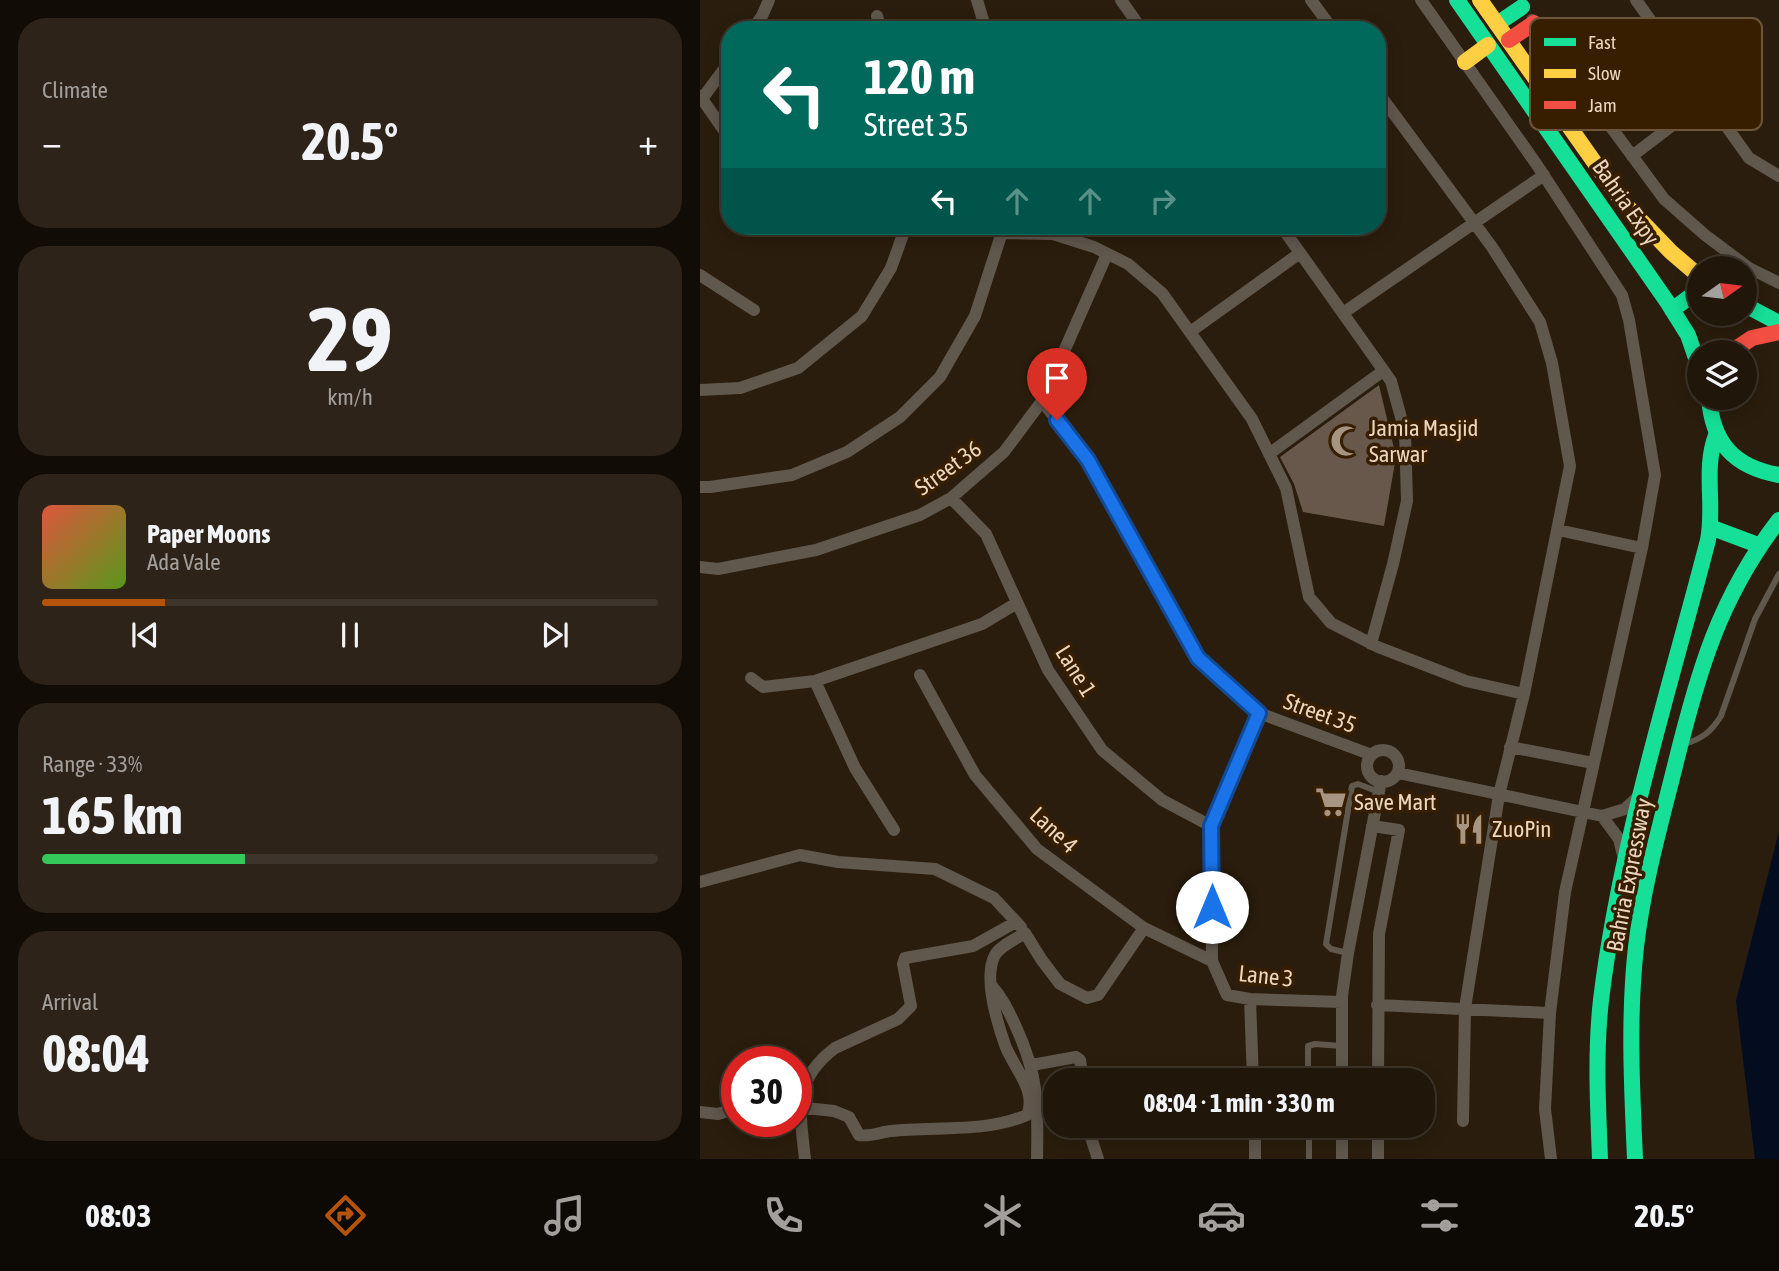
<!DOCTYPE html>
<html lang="en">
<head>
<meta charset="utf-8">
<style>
  :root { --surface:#20160a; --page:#2d2318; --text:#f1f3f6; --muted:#a29f9c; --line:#3d352b; --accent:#b45309 }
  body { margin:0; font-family:"Asap Condensed",sans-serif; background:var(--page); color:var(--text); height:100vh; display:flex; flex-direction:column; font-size:26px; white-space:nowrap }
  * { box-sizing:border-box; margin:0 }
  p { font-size:23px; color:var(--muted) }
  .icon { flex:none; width:38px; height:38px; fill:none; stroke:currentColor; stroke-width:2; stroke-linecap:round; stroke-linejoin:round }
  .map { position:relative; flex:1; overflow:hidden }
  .side { display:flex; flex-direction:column; gap:18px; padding:18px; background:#120c06; width:700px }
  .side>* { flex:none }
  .hud { position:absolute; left:21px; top:21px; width:665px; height:214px; border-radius:28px; box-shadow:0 4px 18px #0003,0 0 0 2px var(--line); background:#00695c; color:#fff; overflow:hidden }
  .needle { width:46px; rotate:76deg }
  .buttons { position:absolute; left:987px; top:256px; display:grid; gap:14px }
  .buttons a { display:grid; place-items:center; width:70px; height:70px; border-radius:50%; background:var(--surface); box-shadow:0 4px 18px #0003,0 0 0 2px var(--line); font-size:35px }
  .speed { position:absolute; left:21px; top:1046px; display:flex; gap:14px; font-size:35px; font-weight:700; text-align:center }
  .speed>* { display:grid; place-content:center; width:91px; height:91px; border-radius:50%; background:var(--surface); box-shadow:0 4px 18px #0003,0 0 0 2px var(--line); line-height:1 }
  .speed .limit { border:10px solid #d22; background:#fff; color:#111 }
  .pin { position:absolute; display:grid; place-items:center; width:60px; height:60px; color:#fff; margin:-72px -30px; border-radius:50% 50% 50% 0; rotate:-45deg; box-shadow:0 0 7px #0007 }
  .pin .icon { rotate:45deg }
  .me { position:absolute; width:77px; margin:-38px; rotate:0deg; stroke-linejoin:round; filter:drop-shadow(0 0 5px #0008) }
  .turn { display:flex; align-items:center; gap:24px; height:147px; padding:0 28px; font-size:32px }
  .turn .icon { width:91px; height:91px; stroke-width:2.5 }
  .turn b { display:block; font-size:49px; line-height:60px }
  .lanes { display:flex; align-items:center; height:66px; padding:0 28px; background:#0003; justify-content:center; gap:35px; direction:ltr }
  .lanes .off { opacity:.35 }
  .big { font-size:52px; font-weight:700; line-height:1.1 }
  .side .card { flex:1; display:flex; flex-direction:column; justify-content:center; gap:10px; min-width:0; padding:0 24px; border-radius:28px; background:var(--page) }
  .side .dial { align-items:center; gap:0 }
  .dial b { font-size:91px; line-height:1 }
  .song { display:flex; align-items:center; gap:21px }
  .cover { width:84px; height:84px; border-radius:10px; background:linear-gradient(135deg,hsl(10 70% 55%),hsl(90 70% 35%)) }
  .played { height:7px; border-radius:4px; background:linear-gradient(90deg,var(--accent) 20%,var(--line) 20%) }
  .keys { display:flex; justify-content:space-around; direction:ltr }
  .heat { display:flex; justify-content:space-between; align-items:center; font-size:38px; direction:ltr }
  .charge { height:10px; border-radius:5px; background:linear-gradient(90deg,#34c759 33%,var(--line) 0) }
  .trip { position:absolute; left:343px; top:1068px; width:392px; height:70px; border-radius:28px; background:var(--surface); box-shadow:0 4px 18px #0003,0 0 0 2px var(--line); font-weight:700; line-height:70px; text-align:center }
  .menu { display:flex; height:112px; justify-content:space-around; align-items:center; background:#0d0904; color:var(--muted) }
  .menu .icon { width:49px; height:49px }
  .menu .current { color:var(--accent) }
  .menu b { font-size:32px; color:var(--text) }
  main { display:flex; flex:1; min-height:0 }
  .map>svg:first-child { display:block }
  .water { fill:#040d1f }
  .building { fill:#68584b }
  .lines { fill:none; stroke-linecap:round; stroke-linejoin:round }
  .lane { stroke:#60574d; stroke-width:6 }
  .street { stroke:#60574d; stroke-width:12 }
  .fast { stroke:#16e098; stroke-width:16 }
  .slow { stroke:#ffcf43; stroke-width:16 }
  .jam { stroke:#f24e42; stroke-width:16 }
  .route-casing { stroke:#114b97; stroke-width:18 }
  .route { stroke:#1a73e8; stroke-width:12 }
  .labels { text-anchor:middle; stroke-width:7; stroke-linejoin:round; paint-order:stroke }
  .street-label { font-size:23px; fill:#ebd6bf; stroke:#371e00 }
  .poi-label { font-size:23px; fill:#ebd6bf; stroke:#371e00; text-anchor:start }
  .key { fill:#371e00; stroke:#6d5539; stroke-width:2 }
  .key-label { font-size:19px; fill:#ebd6bf }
</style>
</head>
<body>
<main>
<section class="side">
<div class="card"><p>Climate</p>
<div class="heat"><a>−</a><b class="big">20.5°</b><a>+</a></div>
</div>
<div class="card dial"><b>29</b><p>km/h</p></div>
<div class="card">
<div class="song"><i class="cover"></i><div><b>Paper Moons</b><p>Ada Vale</p></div></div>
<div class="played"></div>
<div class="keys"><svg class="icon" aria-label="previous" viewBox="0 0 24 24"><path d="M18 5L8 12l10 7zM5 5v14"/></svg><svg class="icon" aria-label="pause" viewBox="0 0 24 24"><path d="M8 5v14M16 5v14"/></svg><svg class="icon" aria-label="next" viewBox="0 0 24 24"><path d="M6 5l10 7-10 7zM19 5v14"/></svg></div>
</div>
<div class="card"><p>Range · 33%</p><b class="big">165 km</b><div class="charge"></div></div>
<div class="card"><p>Arrival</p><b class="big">08:04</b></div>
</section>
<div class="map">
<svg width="1079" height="1159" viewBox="0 0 1079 1159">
  <rect width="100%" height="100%" fill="#2a1d0d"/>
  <path class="water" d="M1079,831V1159H1055L1036,1001Z"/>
  <path class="building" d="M679,385L696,457L684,526L603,512L594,484L580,457Z"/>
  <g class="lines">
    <path class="lane" d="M985,744C1003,738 1011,732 1021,716L1055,619L1079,574
      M648,953L631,949L626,944L652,786L658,784L679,792
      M608,1080V1046L615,1044L642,1046
      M609,1125V1159"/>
    <path class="street" d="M277,0L286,30
      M421,0L442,30
      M611,0L633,30
      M721,0L837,165L922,295L929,320L955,475L942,548L865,892L850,1013L845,1109L851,1159
      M936,0L1049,158L1079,176
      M177,16L181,30
      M832,20L964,199L1005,235L1049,268L1079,283
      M52,30L62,16L69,0
      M677,91L792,247L840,322L852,363L870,466L824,694L799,795L765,1008L763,1121
      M0,96L30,139
      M2,99L30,61
      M932,156L1007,99
      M179,226L204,232
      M581,226L691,381L705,432L707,501L693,564L671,644
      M303,233L353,234L394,247L428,264L462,293L552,419L586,488L609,597L631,623L678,647L766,681L824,694
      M0,275L54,310
      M643,313L844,175
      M490,332L600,253
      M0,390L40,388L98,368L162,316L191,268L206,226
      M342,401L388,460L498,658L559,713L672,755
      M569,454L683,371
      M0,487H10L92,475L147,452L200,417L240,377L275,316L304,226
      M251,498L286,534L348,670L402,750L462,800L511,826
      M858,530L942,548
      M0,567L18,569L116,550L220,515L251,498L304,452L342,401L407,254
      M220,675L275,775L337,849L444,928L512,961
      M51,678L63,687L115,681L282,624L317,603
      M115,681L155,768L194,830
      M559,713L511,826L512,961L527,995L550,999L642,1002
      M810,747L893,763
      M667 766a16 16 0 1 1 32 0a16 16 0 1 1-32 0Z
      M698,773L902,816L925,809L939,796
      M902,816L919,839L923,855
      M672,826L699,830L679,934L678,1080
      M0,882L100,855L138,862L235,869L294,898L321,927
      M291,985C303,998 309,1012 316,1027C339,1077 338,1105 337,1159
      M550,999L553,1080
      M677,1005L850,1013
      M332,1065L376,1057L380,1060L383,1080
      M642,1080V996L648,953L681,781
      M96,1107L134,1111L149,1117L159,1135C170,1137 181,1132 191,1131C235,1126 285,1133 327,1115C338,1091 313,1067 305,1045C297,1022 283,977 295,955C300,946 316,939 325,933L341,959L360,984L387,998L398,995L444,928
      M0,1112L18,1114L37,1108
      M387,1125L398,1159
      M555,1125V1159
      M678,1125V1159
      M105,1159C100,1112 92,1080 135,1048L198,1019L211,1006L203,964L205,958L273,946L316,922
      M642,1159V1125"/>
    <path class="fast" d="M757,0L968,303L988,335L999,367
      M797,24L822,7
      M1045,305L1079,323
      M972,310L999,290
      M1009,397C1012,443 1034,467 1079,475
      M1010,527L1058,545
      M900,1159C898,1106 895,1053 901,1000C920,843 969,692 1008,540C1015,505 1003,469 1016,435
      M935,1159C932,1089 928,1018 936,947C943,886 960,826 975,766C998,672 1019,598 1079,520"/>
    <path class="slow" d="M780,0L921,200L971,252L999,276
      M765,62L788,45"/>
    <path class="jam" d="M809,40L834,23
      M1031,352L1052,338L1079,332"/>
  </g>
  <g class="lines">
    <defs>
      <path id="route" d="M357,420L388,460L498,658L559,713L511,826L512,907"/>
    </defs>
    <use href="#route" class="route-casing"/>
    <use href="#route" class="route"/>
  </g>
  <defs>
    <symbol id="mosque-bare" viewBox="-9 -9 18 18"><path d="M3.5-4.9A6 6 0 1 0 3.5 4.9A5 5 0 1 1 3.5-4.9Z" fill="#a79581" stroke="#371e00" stroke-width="2.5" paint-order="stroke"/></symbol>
    <symbol id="supermarket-bare" viewBox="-9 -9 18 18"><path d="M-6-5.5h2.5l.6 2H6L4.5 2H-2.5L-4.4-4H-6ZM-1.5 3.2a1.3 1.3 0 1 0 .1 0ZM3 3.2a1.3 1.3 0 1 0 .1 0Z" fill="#a79581" stroke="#371e00" stroke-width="2.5" paint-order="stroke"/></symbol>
    <symbol id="restaurant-bare" viewBox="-9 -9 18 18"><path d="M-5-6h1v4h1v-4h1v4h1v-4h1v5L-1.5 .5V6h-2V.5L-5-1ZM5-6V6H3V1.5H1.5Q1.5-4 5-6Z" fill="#a79581" stroke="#371e00" stroke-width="2.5" paint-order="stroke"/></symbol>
  </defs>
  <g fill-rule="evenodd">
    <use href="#mosque-bare" x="624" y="419" width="44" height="44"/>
    <use href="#supermarket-bare" x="609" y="780" width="44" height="44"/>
    <use href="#restaurant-bare" x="747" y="807" width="44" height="44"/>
  </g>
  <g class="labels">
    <g class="street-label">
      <text transform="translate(926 202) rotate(55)" y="8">Bahria Expy</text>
      <text transform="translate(248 468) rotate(-36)" y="8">Street 36</text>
      <text transform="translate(376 671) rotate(58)" y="8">Lane 1</text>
      <text transform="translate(620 713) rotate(20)" y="8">Street 35</text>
      <text transform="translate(354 830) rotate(43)" y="8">Lane 4</text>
      <text transform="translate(929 875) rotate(-79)" y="8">Bahria Expressway</text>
      <text transform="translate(566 976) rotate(6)" y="8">Lane 3</text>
    </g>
    <g class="poi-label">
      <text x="669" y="436">Jamia Masjid<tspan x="669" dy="26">Sarwar</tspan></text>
      <text x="654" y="810">Save Mart</text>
      <text x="792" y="837">ZuoPin</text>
    </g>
  </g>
  <rect x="830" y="18" width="232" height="112" rx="10" class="key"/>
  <rect x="844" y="38" width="32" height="8" fill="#16e098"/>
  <rect x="844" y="69" width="32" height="9" fill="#ffcf43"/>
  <rect x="844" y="101" width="32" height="8" fill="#f24e42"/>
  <g class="key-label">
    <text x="888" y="49">Fast</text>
    <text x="888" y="80">Slow</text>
    <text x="888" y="112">Jam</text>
  </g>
</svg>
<div class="buttons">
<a><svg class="needle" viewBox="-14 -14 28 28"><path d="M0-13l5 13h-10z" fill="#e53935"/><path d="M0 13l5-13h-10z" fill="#a29f9c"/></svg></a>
<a><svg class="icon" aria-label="layers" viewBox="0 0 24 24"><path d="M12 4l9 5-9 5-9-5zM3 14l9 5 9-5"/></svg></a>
</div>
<div class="speed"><div class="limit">30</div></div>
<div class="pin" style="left:357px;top:420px;background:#d93025"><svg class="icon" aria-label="arrive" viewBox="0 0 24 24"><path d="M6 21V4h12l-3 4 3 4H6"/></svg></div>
<svg class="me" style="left:512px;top:907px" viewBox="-20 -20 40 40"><circle r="19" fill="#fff"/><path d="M0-13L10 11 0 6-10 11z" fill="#1a73e8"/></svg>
<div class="trip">08:04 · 1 min · 330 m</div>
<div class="hud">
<div class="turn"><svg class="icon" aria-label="left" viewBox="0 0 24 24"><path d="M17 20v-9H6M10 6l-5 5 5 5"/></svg><div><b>120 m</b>Street 35</div></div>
<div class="lanes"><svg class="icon" aria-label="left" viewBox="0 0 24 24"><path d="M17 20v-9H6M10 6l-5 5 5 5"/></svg><svg class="icon off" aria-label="ahead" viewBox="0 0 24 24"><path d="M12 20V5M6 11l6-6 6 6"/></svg><svg class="icon off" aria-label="ahead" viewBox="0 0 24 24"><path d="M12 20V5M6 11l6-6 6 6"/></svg><svg class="icon off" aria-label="right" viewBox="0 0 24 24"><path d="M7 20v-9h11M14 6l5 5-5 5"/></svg></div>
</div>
</div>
</main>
<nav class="menu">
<b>08:03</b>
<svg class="icon current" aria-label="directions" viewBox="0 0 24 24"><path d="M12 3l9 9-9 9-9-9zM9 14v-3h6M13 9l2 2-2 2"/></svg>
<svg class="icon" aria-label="music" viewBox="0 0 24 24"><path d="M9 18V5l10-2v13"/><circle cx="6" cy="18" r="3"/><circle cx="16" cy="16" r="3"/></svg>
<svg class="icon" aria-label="phone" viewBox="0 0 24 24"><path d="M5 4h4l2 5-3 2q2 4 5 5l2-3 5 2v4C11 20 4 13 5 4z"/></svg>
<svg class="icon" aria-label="climate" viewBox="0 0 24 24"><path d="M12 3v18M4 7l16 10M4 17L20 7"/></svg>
<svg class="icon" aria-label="car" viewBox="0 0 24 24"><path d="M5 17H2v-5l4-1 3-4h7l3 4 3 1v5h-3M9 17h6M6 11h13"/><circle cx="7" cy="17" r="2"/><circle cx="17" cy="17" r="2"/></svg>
<svg class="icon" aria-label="filters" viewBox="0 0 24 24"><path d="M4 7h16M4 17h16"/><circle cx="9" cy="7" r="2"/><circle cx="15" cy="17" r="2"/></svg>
<b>20.5°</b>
</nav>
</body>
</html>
